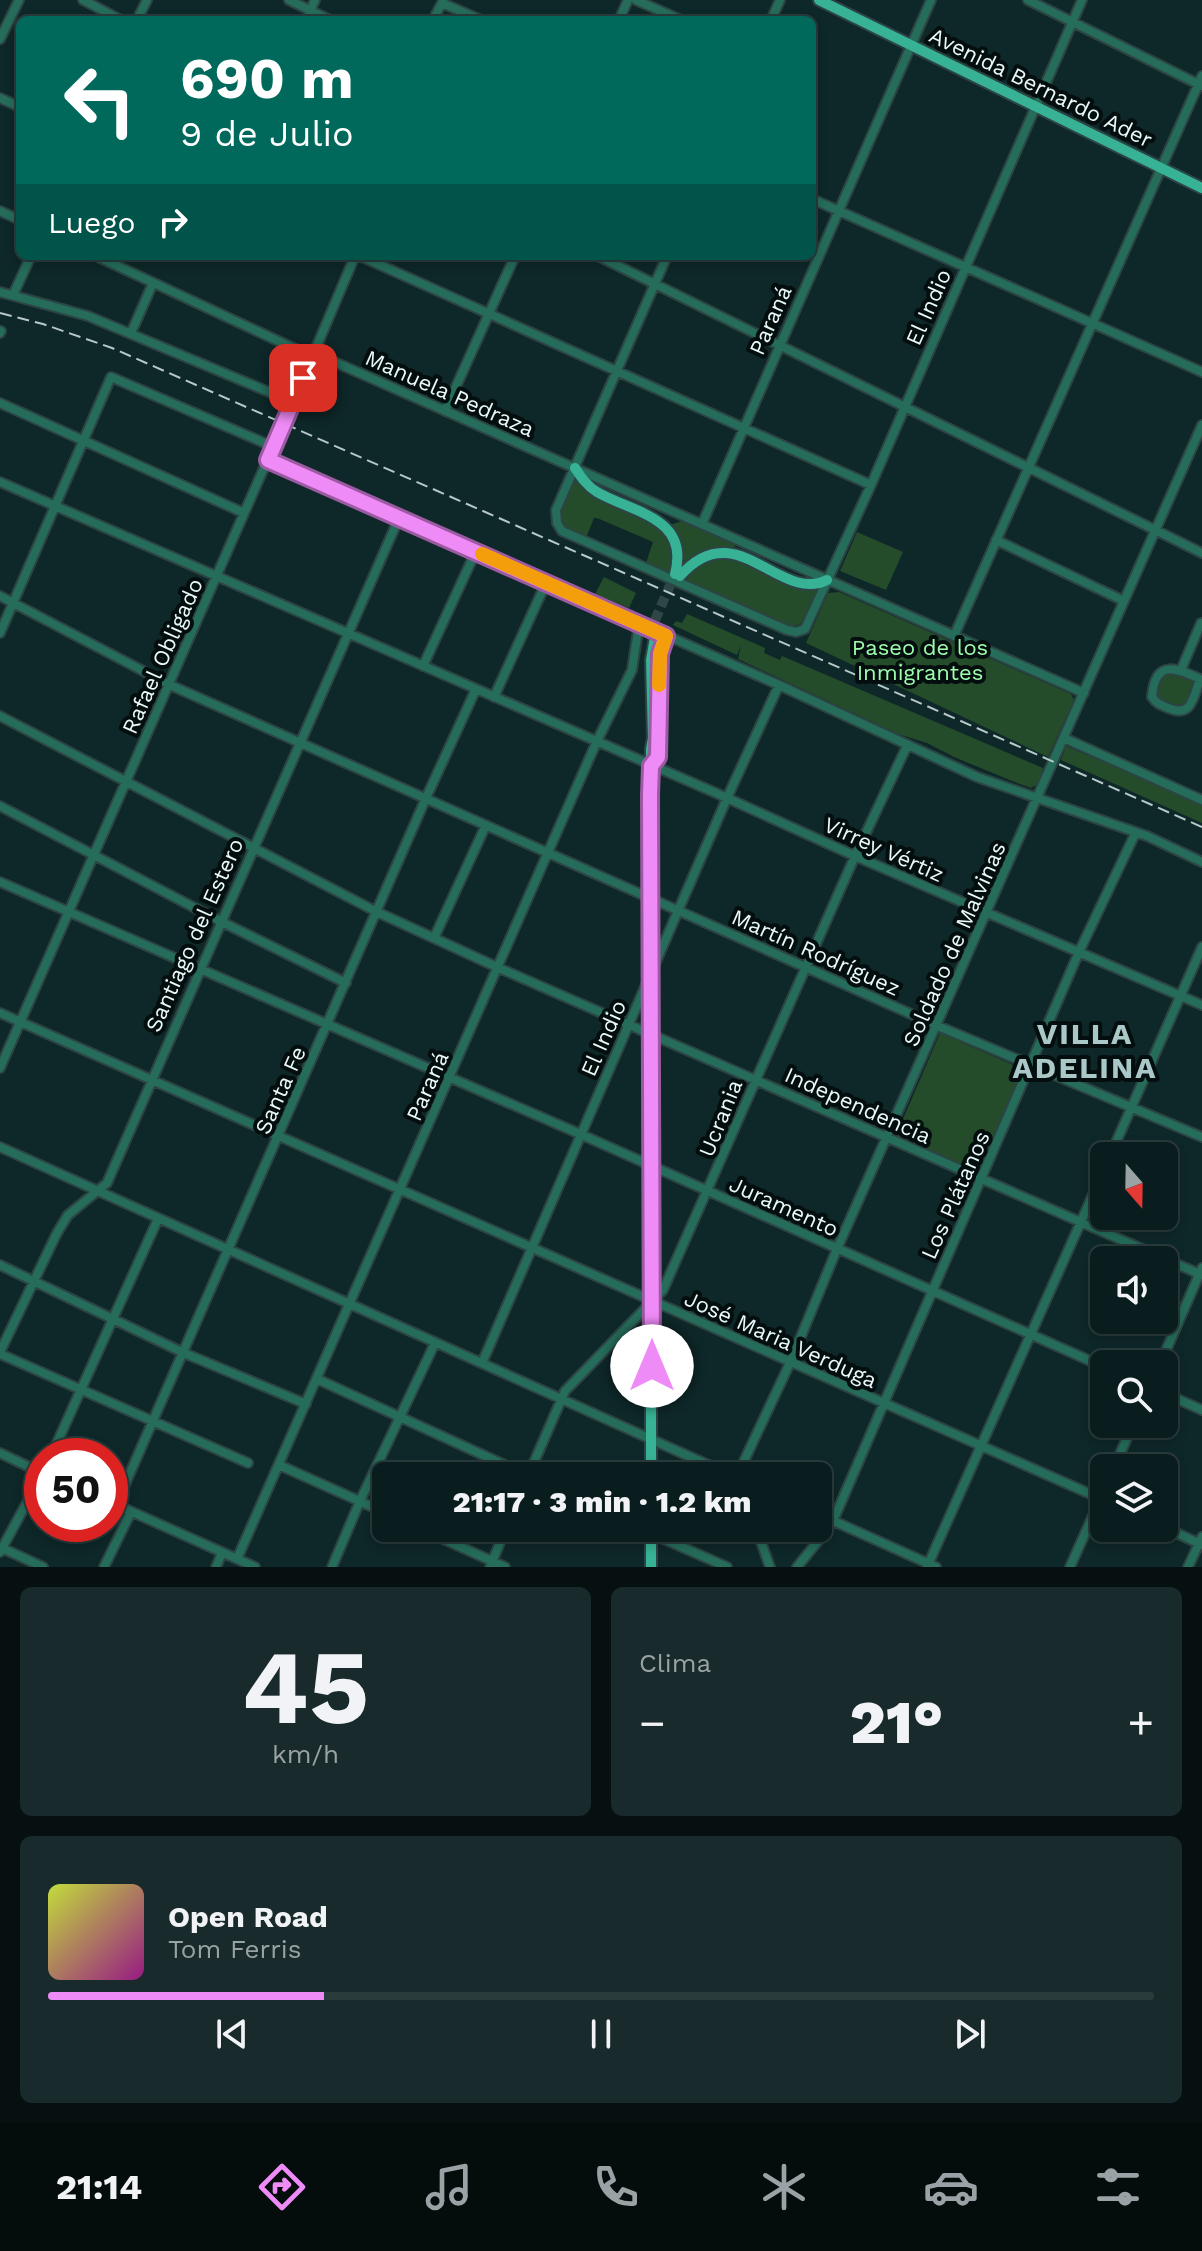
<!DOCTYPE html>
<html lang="es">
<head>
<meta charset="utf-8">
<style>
  :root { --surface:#0a1d1e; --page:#182a2b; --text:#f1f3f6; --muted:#99a2a4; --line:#2a3b3c; --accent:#ef8bf7 }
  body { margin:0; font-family:"Work Sans",sans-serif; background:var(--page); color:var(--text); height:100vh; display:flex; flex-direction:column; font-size:30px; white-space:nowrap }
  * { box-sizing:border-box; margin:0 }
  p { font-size:26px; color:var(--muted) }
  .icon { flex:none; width:44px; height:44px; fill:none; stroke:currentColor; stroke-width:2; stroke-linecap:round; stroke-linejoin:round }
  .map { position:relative; height:1567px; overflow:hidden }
  .side { display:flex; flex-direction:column; gap:20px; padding:20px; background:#061010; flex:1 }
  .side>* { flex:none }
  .hud { position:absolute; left:16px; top:16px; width:800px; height:244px; border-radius:12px; box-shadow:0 4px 12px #0003,0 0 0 2px var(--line); background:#00695c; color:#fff; overflow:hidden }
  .needle { width:52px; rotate:160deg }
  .buttons { position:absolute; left:1090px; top:1142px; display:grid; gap:16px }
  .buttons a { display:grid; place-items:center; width:88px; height:88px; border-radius:12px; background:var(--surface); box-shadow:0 4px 12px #0003,0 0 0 2px var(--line); font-size:40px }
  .speed { position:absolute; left:24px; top:1438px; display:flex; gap:16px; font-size:40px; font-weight:700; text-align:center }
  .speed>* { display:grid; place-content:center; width:104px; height:104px; border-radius:50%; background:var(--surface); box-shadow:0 4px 12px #0003,0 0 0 2px var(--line); line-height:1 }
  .speed .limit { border:12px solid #d22; background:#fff; color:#111 }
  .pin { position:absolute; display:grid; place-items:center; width:68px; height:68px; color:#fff; margin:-34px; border-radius:16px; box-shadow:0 4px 12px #0006 }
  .me { position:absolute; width:88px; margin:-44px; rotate:0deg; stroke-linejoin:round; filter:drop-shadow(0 0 6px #0008) }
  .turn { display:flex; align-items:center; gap:28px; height:168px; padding:0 32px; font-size:36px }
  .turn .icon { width:104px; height:104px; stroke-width:2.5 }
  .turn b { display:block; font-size:56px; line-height:68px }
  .then { display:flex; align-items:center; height:76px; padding:0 32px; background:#0003; gap:16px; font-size:30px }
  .big { font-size:60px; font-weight:800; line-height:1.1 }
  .side .widget { flex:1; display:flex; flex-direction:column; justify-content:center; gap:12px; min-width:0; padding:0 28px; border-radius:12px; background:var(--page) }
  .side .dial { align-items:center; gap:0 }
  .dial b { font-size:104px; line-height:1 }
  .song { display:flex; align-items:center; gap:24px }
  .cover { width:96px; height:96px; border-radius:12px; background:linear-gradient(135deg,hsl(70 70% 55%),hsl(310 70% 35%)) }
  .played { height:8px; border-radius:4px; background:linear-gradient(90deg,var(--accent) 25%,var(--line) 25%) }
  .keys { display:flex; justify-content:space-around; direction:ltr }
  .heat { display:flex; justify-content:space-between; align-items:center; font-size:44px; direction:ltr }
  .side .tiles { flex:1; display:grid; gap:20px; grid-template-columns:1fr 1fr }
  .widget:last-child { grid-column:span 2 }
  .trip { position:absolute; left:372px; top:1462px; width:460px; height:80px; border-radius:12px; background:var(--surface); box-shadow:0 4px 12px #0003,0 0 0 2px var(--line); font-weight:800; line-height:80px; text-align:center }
  .tab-bar { display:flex; height:128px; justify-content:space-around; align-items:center; background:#040c0c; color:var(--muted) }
  .tab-bar .icon { width:56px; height:56px }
  .tab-bar .current { color:var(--accent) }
  .tab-bar b { font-size:36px; color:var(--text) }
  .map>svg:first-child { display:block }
  .green { fill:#244c2b }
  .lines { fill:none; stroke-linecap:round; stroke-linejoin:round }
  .major-tunnel { stroke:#2f4647; stroke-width:10; stroke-dasharray:10 5; stroke-linecap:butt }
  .minor-casing { stroke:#2d4445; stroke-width:12 }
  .major-casing { stroke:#2d4445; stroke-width:14 }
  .minor { stroke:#256c5a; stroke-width:8 }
  .major { stroke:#37b294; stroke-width:10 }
  .rail { stroke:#b7c8c8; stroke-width:2; stroke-dasharray:12 6; stroke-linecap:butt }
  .route-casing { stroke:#9b5aa1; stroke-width:20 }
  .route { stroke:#ef8bf7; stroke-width:14 }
  .slow { stroke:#f59e0b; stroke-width:14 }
  .labels { text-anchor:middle; stroke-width:8; stroke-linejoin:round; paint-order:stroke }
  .street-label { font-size:22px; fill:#eaf9f9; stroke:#040e0e }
  .park-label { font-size:22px; fill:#9efcad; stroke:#040e0e }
  .district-label { font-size:30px; font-weight:bold; letter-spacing:2px; fill:#abc8c9; stroke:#040e0e }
</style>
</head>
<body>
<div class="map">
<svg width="1202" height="1567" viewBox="0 0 1202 1567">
  <rect width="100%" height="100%" fill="#0e2728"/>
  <path class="green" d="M575,477L664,530L674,552L672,574L646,563L653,542L597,518H594L586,538L563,527C556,510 568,492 575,477Z
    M685,520L735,544L734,549C709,547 693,552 679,573L681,548L670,525Z
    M857,532L903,552L886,590L840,571Z
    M714,556L735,558L809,588L821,587C813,604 810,628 788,626L685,580L693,566Z
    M604,577L636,593L629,608L595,594Z
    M839,592L1071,694L1074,700L1048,757L806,643L828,593Z
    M687,614L765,648L764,653L780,660L782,656L1043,768L1038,784L1031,788L1017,783L954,757L927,743L898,734L738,659L741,645L737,655L673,625L676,621L682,623Z
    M1171,672H1178L1196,681C1193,688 1191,701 1184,706C1176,711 1157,703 1156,693C1156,687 1162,679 1164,674Z
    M1066,746L1202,804V823L1061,760Z
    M940,1033L1025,1070L979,1176L894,1140Z"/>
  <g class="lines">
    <path class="major-tunnel" d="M649,634L675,574"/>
    <defs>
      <path id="minor" d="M83,0L121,20
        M289,0L330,20
        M636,0L681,20
        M1028,0L1202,86
        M442,3L481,20
        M137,20L147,0
        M306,20L315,0
        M433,20L443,1
        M619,20L628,0
        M771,20L780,0
        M0,39L19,0
        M0,98L20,107
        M812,199L1202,372
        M0,211L20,220
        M96,256L306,354L321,356L1084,693
        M360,256L871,485
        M598,256L1202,553
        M667,256L556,510L557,523L562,531L787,630L796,632L805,629L871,485L1082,0
        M0,292L88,316L293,402
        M13,295L31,256
        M0,333L1,331
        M131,333L153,283
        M0,403L244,513
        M445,411L515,256
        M268,460L779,685L977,777L1147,836L1202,862
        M0,482L716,793L855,856L1202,1005
        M702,524L931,0
        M996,540L1124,601
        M0,596L170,685L938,1026L1202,1137
        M0,633L111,377L274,447
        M954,636L1202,76
        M423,666L476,551
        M1181,670L1201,623
        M1200,679C1193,698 1192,718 1168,708C1161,705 1157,704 1152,697C1155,658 1177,668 1202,680
        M494,697L546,583
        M0,716L377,912L499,968L1202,1275
        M1064,738L1202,800
        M651,766L658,757L660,654L666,636
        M0,806L220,921L346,983
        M0,882L580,1134L1104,1367
        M434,938L486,825
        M0,1013L1104,1500
        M0,1068L293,402L355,256
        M0,1147L733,1476
        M1110,1156L1202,947
        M0,1265L184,1353L306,1404
        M0,1352L57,1233L68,1215L107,1183L399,518
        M0,1354L248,1463
        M482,1363L727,798L779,685
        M1160,1364L1202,1268
        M317,1379L529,1476
        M1164,1393L1202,1410
        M0,1453L42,1473
        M51,1456L158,1219
        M279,1465L386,1513
        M1114,1468L1133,1424
        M528,1476L565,1391L663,1290L855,856L907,746
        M737,1476L790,1363L837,1249L1202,425
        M110,1502L255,1567
        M116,1505L426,798L476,689
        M818,1514L936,1567
        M1164,1527L1202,1545
        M419,1528L505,1567
        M639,1528L727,1567
        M756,1528L770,1567
        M651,1534L662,1528
        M2,1548L43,1567
        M0,1552L42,1475
        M237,1559L597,741L632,670L639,624
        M104,1567L131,1512
        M216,1567L222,1553
        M332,1567L360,1501L435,1343
        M490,1567L506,1528
        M797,1567L827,1530L836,1514L1079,952L1136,832
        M927,1567L1104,1170
        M1070,1567L1104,1491
        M1188,1567L1202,1537"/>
      <path id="major" d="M819,0L1202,188
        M575,468C581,477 587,486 597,492C633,513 690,517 675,574
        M680,576C736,512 779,604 827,580
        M651,1476V749L653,738L651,660L655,637
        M651,1567V1528"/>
    </defs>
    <use href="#minor" class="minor-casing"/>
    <use href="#major" class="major-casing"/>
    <use href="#minor" class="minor"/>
    <use href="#major" class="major"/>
    <path class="rail" d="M0,313L43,324L112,348L1202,827"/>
  </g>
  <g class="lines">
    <defs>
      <path id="route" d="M303,378L268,460L666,636L660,654L658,757L651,766L650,795L652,1366"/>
    </defs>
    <use href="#route" class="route-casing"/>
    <use href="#route" class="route"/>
    <path class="slow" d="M482,554L666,636L660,654L659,685"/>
  </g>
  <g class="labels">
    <g class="street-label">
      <text transform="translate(1041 87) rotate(26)" y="8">Avenida Bernardo Ader</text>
      <text transform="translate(928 307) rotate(-66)" y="8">El Indio</text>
      <text transform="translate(770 320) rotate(-66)" y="8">Paraná</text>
      <text transform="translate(450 393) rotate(24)" y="8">Manuela Pedraza</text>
      <text transform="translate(162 656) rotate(-66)" y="8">Rafael Obligado</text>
      <text transform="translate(884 849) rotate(24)" y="8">Virrey Vértiz</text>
      <text transform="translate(194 935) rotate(-66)" y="8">Santiago del Estero</text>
      <text transform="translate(954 944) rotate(-66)" y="8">Soldado de Malvinas</text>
      <text transform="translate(816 952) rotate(24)" y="8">Martín Rodríguez</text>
      <text transform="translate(603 1038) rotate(-66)" y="8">El Indio</text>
      <text transform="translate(427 1086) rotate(-66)" y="8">Paraná</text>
      <text transform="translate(280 1090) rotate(-66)" y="8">Santa Fe</text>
      <text transform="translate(858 1105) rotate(24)" y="8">Independencia</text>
      <text transform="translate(720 1118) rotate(-68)" y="8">Ucrania</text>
      <text transform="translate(955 1195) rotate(-66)" y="8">Los Plátanos</text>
      <text transform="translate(784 1206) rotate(24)" y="8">Juramento</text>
      <text transform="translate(781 1339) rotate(24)" y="8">José Maria Verduga</text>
    </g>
    <g class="park-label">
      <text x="920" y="655">Paseo de los<tspan x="920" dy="25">Inmigrantes</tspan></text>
    </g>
    <g class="district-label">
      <text x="1085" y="1044">VILLA<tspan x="1085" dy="34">ADELINA</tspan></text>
    </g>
  </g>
</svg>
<div class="buttons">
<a><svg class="needle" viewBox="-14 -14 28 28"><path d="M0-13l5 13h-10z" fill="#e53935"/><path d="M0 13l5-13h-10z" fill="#99a2a4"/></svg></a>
<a><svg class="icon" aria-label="sound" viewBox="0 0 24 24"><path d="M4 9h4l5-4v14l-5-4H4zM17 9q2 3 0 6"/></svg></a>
<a><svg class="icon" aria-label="search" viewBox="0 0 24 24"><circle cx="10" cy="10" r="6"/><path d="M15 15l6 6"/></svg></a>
<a><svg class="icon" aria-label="layers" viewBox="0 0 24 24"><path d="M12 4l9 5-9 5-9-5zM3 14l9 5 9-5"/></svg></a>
</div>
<div class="speed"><div class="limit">50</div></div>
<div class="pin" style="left:303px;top:378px;background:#d93025"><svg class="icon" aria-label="arrive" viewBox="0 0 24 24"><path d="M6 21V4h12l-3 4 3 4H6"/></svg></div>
<svg class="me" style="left:652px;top:1366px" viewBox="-20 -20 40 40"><circle r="19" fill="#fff"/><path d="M0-13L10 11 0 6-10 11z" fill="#ef8bf7"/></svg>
<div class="trip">21:17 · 3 min · 1.2 km</div>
<div class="hud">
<div class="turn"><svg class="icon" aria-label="left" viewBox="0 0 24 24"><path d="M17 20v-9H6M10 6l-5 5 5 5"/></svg><div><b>690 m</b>9 de Julio</div></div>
<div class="then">Luego<svg class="icon" aria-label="right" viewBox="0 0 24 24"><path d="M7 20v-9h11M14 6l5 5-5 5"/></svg></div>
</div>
</div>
<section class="side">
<div class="tiles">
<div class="widget dial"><b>45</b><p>km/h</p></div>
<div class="widget"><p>Clima</p>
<div class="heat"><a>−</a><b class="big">21°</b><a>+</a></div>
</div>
<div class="widget">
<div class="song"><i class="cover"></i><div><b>Open Road</b><p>Tom Ferris</p></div></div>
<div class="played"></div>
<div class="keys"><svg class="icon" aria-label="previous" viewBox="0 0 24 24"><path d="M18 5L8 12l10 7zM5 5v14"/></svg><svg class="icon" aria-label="pause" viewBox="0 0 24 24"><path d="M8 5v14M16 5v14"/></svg><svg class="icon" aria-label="next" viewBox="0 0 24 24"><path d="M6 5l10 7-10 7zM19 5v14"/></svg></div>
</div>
</div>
</section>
<nav class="tab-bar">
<b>21:14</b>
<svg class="icon current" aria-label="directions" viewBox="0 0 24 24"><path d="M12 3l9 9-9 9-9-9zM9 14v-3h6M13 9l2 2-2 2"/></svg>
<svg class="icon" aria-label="music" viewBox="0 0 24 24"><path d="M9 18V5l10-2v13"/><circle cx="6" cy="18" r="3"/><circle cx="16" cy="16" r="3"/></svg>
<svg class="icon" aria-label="phone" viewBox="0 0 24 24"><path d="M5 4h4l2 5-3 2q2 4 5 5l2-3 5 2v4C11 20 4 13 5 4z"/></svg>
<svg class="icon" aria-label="climate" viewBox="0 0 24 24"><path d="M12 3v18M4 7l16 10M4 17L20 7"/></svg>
<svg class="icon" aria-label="car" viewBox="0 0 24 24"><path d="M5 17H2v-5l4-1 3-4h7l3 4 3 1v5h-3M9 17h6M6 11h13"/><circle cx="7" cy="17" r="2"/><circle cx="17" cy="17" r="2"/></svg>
<svg class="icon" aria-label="filters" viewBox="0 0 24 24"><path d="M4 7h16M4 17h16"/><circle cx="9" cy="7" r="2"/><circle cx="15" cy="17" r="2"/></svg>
</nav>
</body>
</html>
